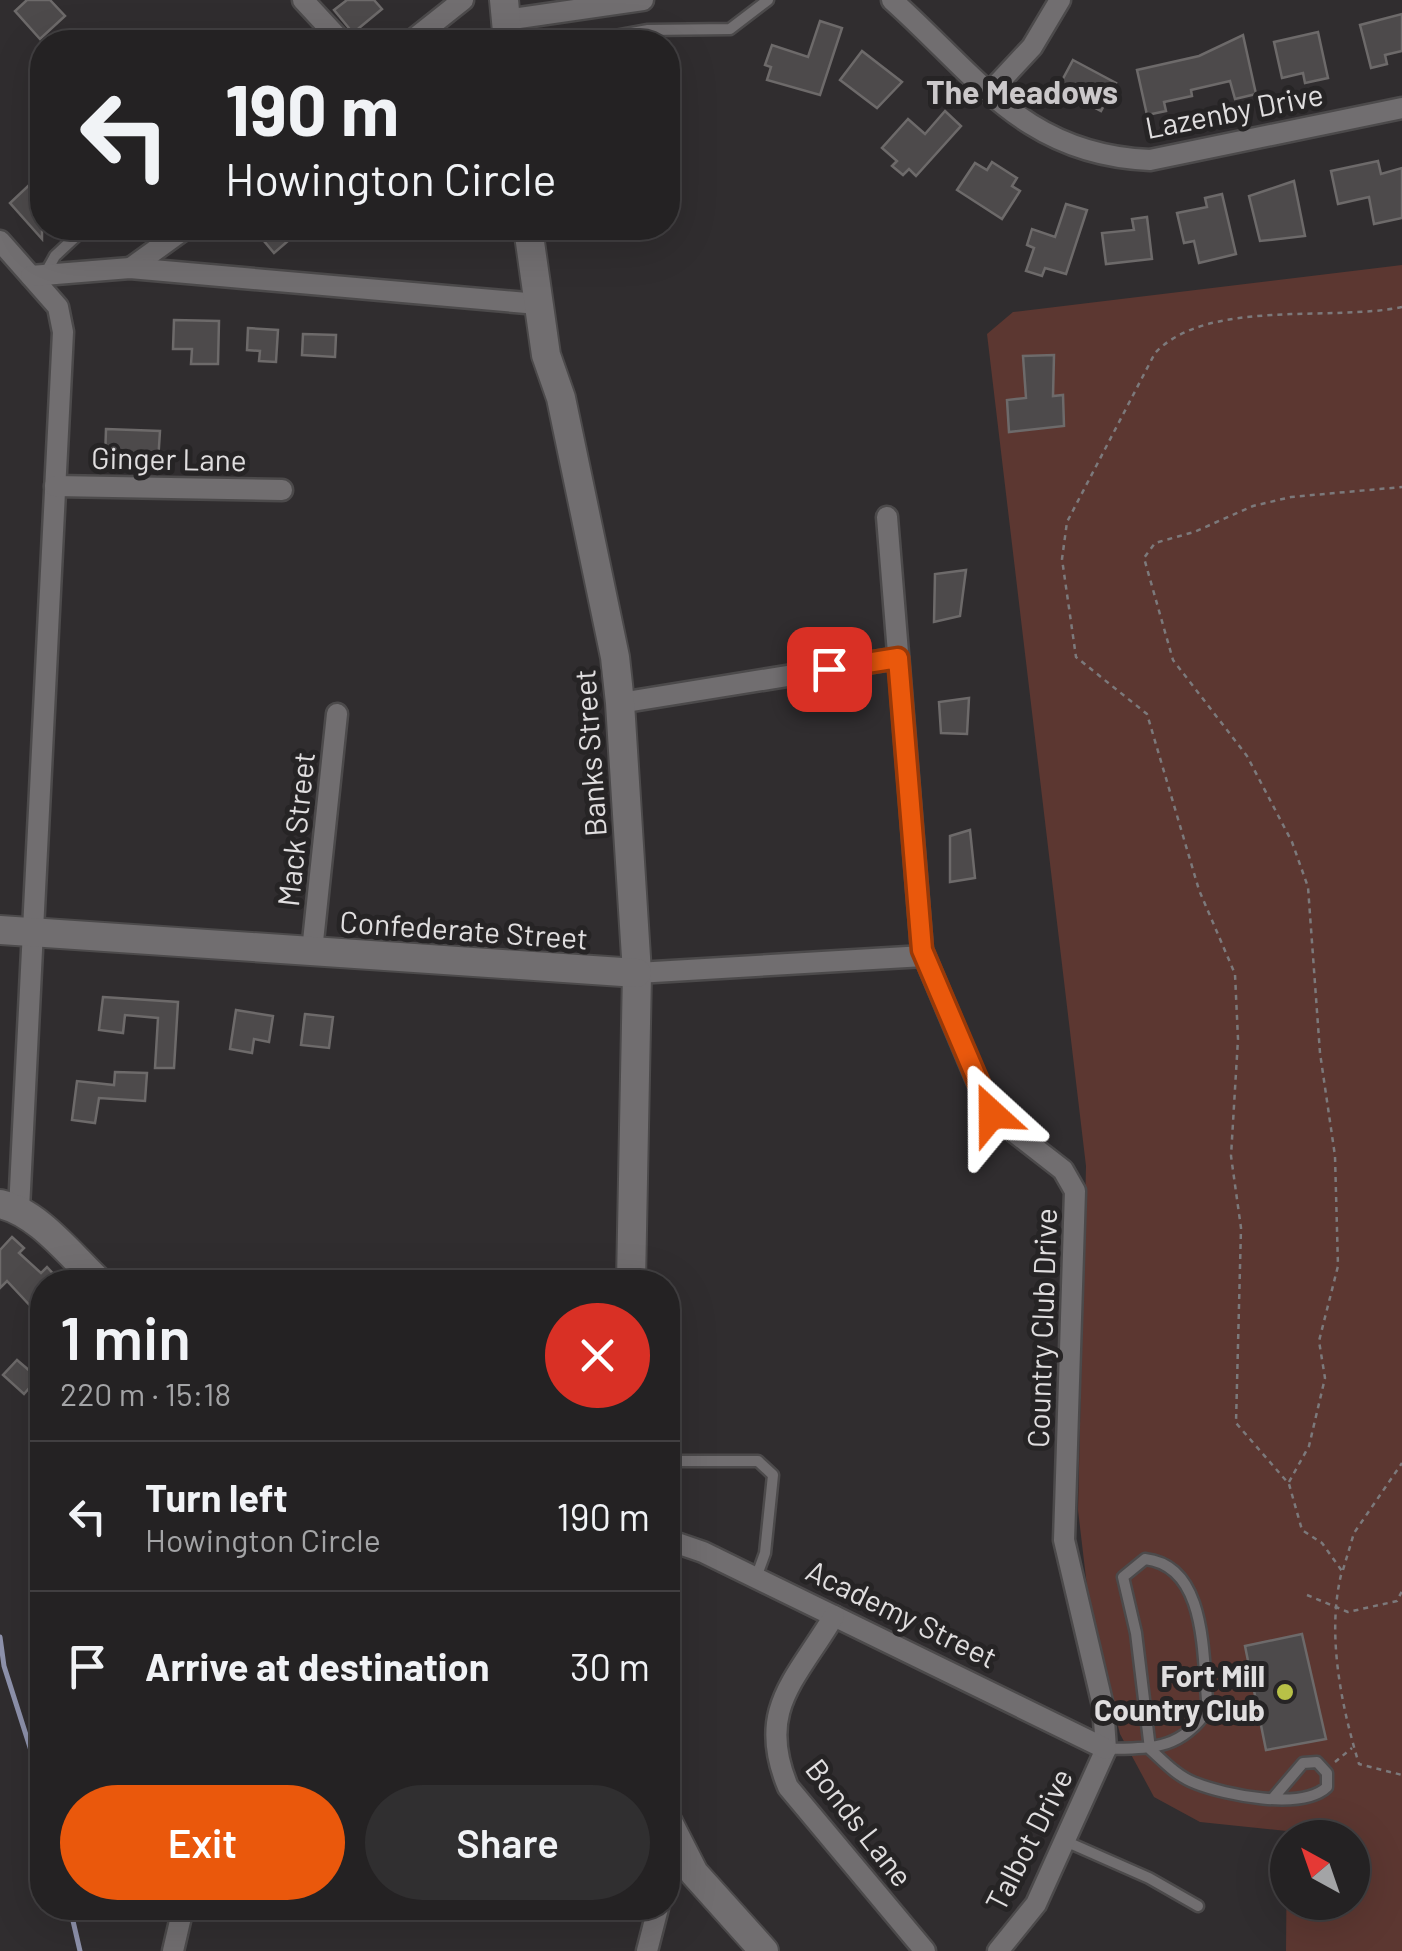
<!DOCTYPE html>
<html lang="en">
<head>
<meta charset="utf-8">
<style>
	:root { --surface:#242223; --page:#302f30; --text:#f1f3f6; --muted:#a3a4a6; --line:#413f41; --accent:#ea580c }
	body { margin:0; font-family:Barlow,sans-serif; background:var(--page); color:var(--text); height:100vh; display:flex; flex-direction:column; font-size:38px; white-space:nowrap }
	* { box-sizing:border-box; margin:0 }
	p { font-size:32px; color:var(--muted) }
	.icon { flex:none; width:55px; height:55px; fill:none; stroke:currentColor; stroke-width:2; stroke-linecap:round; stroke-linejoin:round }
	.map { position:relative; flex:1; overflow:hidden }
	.sheet { position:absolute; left:30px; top:1270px; width:650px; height:650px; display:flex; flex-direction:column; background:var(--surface); border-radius:40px; box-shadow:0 10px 40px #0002,0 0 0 2px var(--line) }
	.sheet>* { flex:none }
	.banner { position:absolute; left:30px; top:30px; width:650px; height:210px; border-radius:40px; box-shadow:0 10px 40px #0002,0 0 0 2px var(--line); background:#242223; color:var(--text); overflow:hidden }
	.needle { width:65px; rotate:320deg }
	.fabs { position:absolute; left:1270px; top:1820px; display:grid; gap:20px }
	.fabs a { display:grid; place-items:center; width:100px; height:100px; border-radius:50%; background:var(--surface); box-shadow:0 10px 40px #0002,0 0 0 2px var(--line); font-size:50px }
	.pin { position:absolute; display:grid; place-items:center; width:85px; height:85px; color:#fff; margin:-42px; border-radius:20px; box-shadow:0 5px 15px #0006 }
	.me { position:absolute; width:110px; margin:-55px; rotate:336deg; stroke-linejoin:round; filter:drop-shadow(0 0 8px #0008) }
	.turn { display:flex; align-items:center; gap:35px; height:210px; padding:0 30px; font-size:45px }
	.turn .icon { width:130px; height:130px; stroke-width:2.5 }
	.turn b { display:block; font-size:70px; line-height:85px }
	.round { display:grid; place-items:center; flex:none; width:105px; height:105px; border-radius:52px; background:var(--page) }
	.head { display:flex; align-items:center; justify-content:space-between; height:170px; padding:0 30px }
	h1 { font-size:60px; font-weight:600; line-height:75px }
	.button { display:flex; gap:20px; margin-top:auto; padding:20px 30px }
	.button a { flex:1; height:115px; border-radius:60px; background:var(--accent); color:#fff; font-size:40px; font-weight:600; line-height:115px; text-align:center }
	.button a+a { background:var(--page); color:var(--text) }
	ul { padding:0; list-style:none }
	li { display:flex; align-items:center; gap:30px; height:150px; padding:0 30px; border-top:2px solid var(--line) }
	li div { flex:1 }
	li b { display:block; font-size:38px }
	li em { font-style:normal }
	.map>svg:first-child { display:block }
	.green { fill:#5c3731 }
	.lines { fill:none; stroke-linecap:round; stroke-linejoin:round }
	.stream { stroke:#8e92ac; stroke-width:5 }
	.building { fill:#4d4a4b; stroke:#6d6a6a; stroke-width:2.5 }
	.lane-casing { stroke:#4c4a4b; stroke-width:15 }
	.street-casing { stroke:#4c4a4b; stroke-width:25 }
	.secondary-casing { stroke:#4c4a4b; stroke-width:32 }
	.path { stroke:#7c797b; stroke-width:2.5; stroke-dasharray:5 5; stroke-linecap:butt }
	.lane { stroke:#716e70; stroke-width:10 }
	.street { stroke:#716e70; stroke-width:20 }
	.secondary { stroke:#716e70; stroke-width:28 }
	.route-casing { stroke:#983908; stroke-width:25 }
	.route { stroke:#ea580c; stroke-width:18 }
	.poi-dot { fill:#b8c147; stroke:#262425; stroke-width:4 }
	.labels { text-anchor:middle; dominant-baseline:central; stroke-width:10; stroke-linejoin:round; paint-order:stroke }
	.street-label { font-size:30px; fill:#e0dedf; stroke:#262425 }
	.poi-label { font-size:30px; font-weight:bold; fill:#e0dedf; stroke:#262425; text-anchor:end }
	.neighbourhood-label { font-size:32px; font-weight:bold; fill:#cbc8ca; stroke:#262425 }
</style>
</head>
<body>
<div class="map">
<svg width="1402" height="1951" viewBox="0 0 1402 1951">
	<rect width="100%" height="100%" fill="#302d2f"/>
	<path class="green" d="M1402,265V1951H1286L1287,1840L1288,1902H1352V1838L1288,1837L1287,1831L1200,1822L1154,1797L1120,1734L1090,1612L1078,1510L1086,1166L987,334L1013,312Z"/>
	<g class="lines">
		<g class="stream">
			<path d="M0,1637L4,1666L42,1785"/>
			<path d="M70,1908L80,1951"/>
		</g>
	</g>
	<g class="building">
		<path d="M27,0H50L65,16L40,39L15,11Z"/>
		<path d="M347,0H374L382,9L353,33L334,10Z"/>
		<path d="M1402,14V51L1385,55L1387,64L1371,68L1360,25Z"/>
		<path d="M820,21L842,28L820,95L767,80L771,67L765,65L772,45L808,57Z"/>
		<path d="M1318,32L1328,78L1305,83L1303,73L1282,78L1274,42Z"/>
		<path d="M1243,35L1256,94L1235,99L1230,81L1191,90L1192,96L1164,102L1166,111L1147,115L1137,70L1199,56Z"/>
		<path d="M862,51L902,82L877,108L840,80Z"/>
		<path d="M1073,60L1116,83L1101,111L1058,88Z"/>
		<path d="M945,111L961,126L916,176L909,169L903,175L892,166L897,161L882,148L908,119L925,134Z"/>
		<path d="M1378,161L1381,174L1402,168V218L1374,224L1369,197L1338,204L1331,171Z"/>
		<path d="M992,162L1017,178L1012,186L1020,191L1002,219L957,190L975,163L987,170Z"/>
		<path d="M42,173V239L10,203Z"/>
		<path d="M1294,181L1305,236L1260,241L1249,196Z"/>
		<path d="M1222,194L1236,254L1199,263L1194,241L1184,243L1177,213L1207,207L1205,198Z"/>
		<path d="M1066,204L1087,210L1066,274L1045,268L1042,276L1026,271L1034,248L1027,245L1032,229L1055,237Z"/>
		<path d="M1147,217L1152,259L1106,264L1102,233L1134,230L1132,219Z"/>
		<path d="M265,228H303L274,253L264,241L271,234Z"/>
		<path d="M174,320L219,321L218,364H191L192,349H173Z"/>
		<path d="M248,328L278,330L276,362L259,361L260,351L247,350Z"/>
		<path d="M303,334L336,335L335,357L302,355Z"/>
		<path d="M1054,355L1053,396L1063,395L1064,426L1009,432L1007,400L1026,398L1023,356Z"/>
		<path d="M106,429L160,431L158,462L105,460Z"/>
		<path d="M966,570L960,616L934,622L935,574Z"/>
		<path d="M969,698L967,734L941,733L939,702Z"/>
		<path d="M970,830L975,878L950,882V836Z"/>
		<path d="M103,997L178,1002L174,1068H155L158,1018L125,1015L123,1033L99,1030Z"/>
		<path d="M236,1010L273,1016L269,1042L254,1039L252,1053L230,1049Z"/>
		<path d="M305,1014L333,1017L329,1048L301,1045Z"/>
		<path d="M115,1072L147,1073L145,1101L99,1098L95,1123L72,1120L77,1081L114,1085Z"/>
		<path d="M12,1237L24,1248L19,1253L41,1273L47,1267L61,1282H42V1306L36,1312L7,1281L0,1288V1250Z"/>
		<path d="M17,1360L38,1378L24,1394L3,1375Z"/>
		<path d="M1302,1634L1326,1739L1266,1750L1245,1646Z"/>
	</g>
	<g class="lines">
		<defs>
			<g id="lane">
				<path d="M583,42L648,30L730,29L768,0"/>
				<path d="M45,274L55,256L85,228"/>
				<path d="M668,1461H758L773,1475L765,1553L756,1578"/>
				<path d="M1107,1749C1153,1748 1180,1750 1208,1710C1202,1660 1209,1566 1145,1559L1123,1577L1136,1633L1150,1749C1163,1761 1178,1777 1195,1783C1225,1795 1302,1811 1327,1787V1773L1317,1762L1303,1763L1274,1797"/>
				<path d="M1065,1841L1149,1878L1198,1906"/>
			</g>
			<g id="street">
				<path d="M303,0L342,42"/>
				<path d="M892,0C978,77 1025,155 1150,160L1402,108"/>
				<path d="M506,20L643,0"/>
				<path d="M410,42L463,0"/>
				<path d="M990,92L1032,47L1060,0"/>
				<path d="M0,241L58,307L63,332L19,1209"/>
				<path d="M132,267L186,228"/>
				<path d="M31,276L130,268L538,304"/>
				<path d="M55,486L282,490"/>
				<path d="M887,517L922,950L991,1114L1063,1170L1075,1191L1064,1540L1103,1706L1106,1749L1036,1904L998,1951"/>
				<path d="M620,703L898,658"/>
				<path d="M312,951L337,714"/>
				<path d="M637,973L924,956"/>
				<path d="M668,1540L703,1552L1106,1749"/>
				<path d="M834,1616C795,1681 756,1710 788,1787L925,1951"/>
				<path d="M668,1871L675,1842"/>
				<path d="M173,1951L183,1908"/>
				<path d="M647,1951L658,1908"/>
			</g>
			<g id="secondary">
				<path d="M504,0L508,42"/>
				<path d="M528,228L546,355L561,398L615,657L620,703L637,973L631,1282"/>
				<path d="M0,930L637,973"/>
				<path d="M0,1204C38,1212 71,1256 99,1282"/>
				<path d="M668,1822L694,1873L764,1951"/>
			</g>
		</defs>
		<use href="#lane" class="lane-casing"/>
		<use href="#street" class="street-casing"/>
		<use href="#secondary" class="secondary-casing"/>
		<g class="path">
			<path d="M1402,307C1332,322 1207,298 1155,353L1067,522L1062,559L1076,657L1147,714L1199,890L1235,974L1238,1039L1231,1156L1241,1228L1236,1423L1289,1484L1302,1530L1322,1543L1342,1571C1326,1632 1341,1705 1359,1764L1402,1775"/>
			<path d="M1289,1482L1309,1446L1325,1378L1319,1341L1338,1266L1335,1156L1320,1053L1308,887L1292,842L1247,756L1173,660L1144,558L1155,543L1194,532L1253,506L1291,497L1402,487"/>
			<path d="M1343,1570L1354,1533L1402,1463"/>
			<path d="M1307,1595L1348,1612L1397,1601L1402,1591"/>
			<path d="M1335,1762L1352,1748"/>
		</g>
		<use href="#lane" class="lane"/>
		<use href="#street" class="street"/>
		<use href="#secondary" class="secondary"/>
	</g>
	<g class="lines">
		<defs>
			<path id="route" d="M829,669L898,658L922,950L992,1114"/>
		</defs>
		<use href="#route" class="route-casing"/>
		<use href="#route" class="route"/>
	</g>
	<circle class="poi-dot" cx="1285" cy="1692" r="10"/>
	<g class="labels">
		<g class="street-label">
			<text transform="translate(1234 110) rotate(-11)">Lazenby Drive</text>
			<text transform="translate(169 458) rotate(1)">Ginger Lane</text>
			<text transform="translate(589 753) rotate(-94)">Banks Street</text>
			<text transform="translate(295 829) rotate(-84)">Mack Street</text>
			<text transform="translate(464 929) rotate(4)">Confederate Street</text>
			<text transform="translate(1041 1328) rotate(-88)">Country Club Drive</text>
			<text transform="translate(902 1613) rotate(26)">Academy Street</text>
			<text transform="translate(860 1822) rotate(52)">Bonds Lane</text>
			<text transform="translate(1028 1839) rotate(-63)">Talbot Drive</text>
		</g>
		<g class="poi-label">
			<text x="1265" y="1675">Fort Mill<tspan x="1265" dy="34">Country Club</tspan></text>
		</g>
		<g class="neighbourhood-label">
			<text x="1022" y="91">The Meadows</text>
		</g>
	</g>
</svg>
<div class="fabs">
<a><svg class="needle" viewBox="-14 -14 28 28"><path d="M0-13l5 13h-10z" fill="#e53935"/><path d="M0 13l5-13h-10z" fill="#a3a4a6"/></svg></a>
</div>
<div class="pin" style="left:829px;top:669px;background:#d93025"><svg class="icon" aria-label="arrive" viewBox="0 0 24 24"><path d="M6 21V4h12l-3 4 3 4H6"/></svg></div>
<svg class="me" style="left:992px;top:1114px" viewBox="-20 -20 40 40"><path d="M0-17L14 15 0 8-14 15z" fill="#ea580c" stroke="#fff" stroke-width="4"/></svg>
<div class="banner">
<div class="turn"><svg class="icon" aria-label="left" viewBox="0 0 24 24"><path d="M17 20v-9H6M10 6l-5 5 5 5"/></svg><div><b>190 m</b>Howington Circle</div></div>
</div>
<section class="sheet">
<div class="head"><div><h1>1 min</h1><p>220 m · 15:18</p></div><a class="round" style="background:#d93025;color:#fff"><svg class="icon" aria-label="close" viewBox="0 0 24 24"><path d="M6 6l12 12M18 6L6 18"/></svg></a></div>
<ul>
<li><svg class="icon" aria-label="left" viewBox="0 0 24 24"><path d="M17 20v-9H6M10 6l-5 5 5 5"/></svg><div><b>Turn left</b><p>Howington Circle</p></div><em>190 m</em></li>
<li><svg class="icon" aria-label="arrive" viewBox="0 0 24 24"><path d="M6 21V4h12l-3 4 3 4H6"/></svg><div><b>Arrive at destination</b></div><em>30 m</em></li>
</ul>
<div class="button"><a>Exit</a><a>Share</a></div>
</section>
</div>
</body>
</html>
